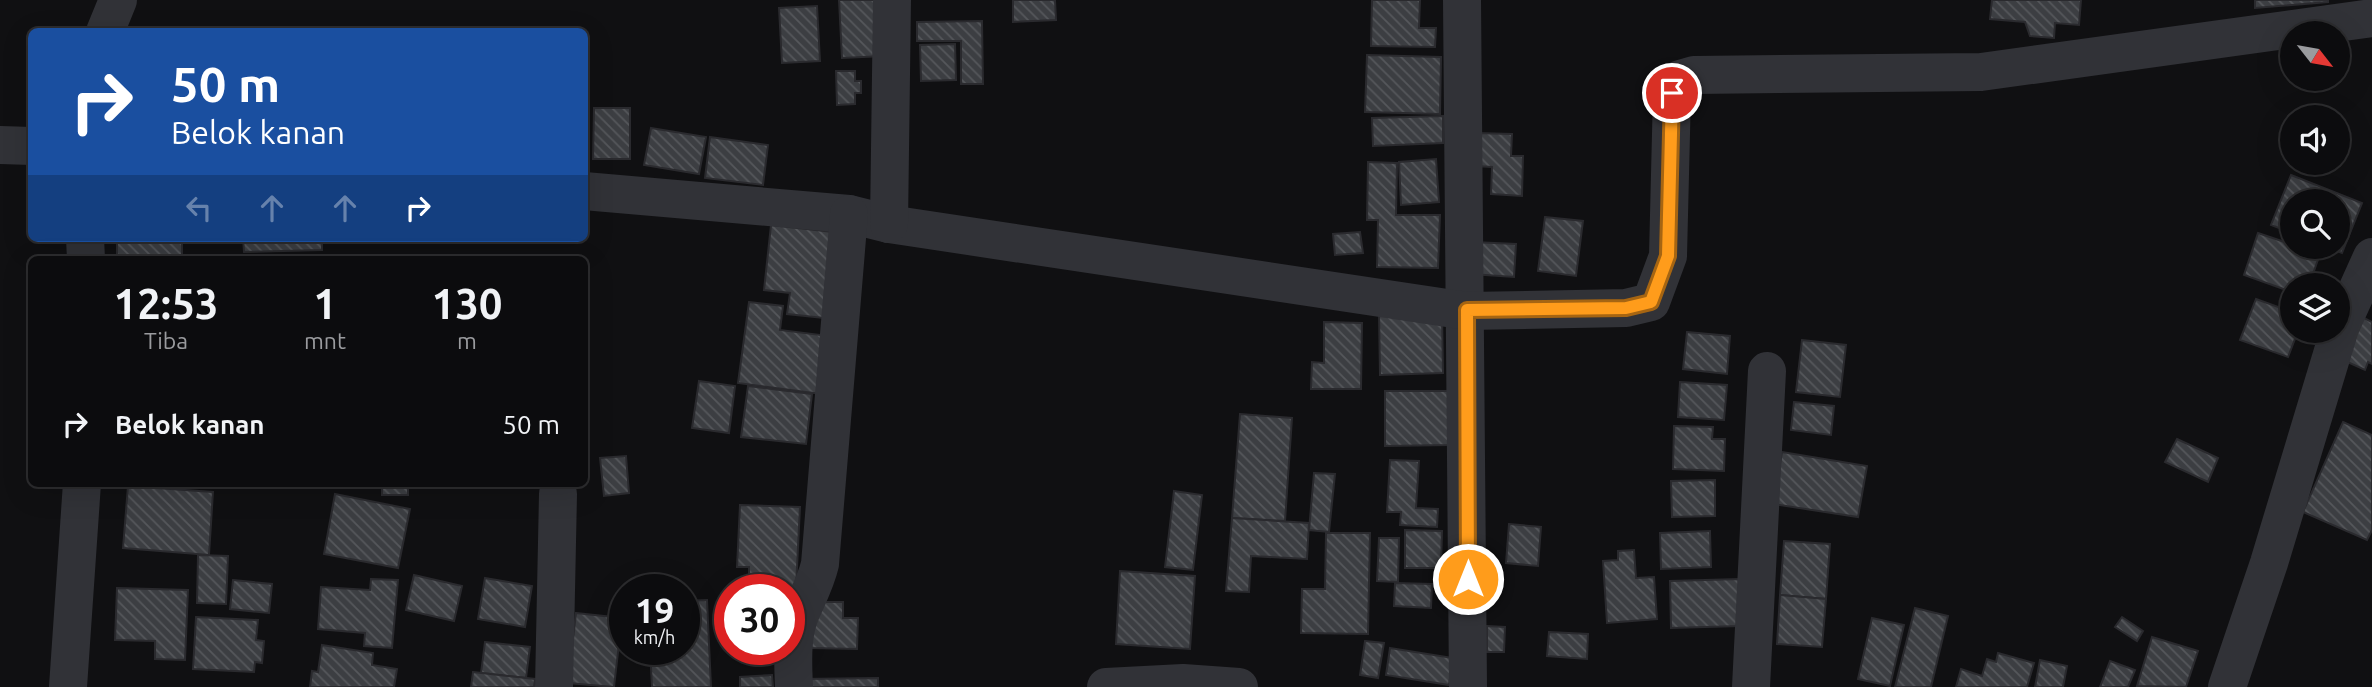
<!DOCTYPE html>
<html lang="id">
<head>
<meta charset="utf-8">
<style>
	:root { --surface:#0c0c0e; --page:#1a1a1c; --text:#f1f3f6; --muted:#9a9b9e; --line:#2c2c2e }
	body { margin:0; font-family:Ubuntu,sans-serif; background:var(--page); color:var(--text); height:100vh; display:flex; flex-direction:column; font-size:26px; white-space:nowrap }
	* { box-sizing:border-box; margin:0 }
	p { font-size:23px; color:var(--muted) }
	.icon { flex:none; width:38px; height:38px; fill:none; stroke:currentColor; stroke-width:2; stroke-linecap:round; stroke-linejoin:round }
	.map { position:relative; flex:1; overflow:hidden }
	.sheet { position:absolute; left:28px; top:256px; width:560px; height:231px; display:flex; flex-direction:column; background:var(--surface); border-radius:10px; box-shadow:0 7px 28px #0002,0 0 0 2px var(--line) }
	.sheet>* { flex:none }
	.guide { position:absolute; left:28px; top:28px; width:560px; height:214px; border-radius:10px; box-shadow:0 7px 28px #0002,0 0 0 2px var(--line); background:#1a4fa0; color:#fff; overflow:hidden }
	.needle { width:46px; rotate:121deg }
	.fabs { position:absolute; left:2280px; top:21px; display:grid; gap:14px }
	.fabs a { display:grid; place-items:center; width:70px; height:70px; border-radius:50%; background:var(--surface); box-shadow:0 7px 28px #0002,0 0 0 2px var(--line); font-size:35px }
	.speed { position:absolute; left:609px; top:574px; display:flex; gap:14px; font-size:35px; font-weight:700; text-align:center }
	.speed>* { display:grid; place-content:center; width:91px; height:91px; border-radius:50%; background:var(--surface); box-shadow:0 7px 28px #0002,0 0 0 2px var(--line); line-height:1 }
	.speed small { font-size:18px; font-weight:400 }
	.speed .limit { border:10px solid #d22; background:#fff; color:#111 }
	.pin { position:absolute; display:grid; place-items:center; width:60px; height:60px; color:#fff; margin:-30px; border:4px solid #fff; border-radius:50%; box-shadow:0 2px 7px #0007 }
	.me { position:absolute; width:77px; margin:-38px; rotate:0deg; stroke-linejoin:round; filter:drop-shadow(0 0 5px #0008) }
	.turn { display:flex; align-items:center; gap:24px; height:147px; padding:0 28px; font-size:32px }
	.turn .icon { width:91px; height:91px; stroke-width:2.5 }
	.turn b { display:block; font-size:49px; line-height:60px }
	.lanes { display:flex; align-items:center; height:66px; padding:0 28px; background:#0003; justify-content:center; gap:35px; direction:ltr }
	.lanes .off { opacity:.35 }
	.eta { display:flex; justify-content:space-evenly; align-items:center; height:119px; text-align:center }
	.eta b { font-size:42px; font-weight:700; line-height:49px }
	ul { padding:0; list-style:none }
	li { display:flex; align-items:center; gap:21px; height:98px; padding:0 28px }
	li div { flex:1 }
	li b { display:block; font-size:26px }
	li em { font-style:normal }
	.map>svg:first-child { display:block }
	.building { fill:url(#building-back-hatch); stroke:#2a2a2e; stroke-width:2 }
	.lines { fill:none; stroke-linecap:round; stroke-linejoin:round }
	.minor { stroke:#313237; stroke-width:38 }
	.route-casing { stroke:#a66512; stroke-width:18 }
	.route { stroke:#ff9c1b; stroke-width:12 }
</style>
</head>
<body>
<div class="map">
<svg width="2372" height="687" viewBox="0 0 2372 687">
	<defs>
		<pattern id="building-back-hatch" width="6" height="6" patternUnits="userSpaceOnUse" patternTransform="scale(1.75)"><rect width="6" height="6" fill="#3c3e42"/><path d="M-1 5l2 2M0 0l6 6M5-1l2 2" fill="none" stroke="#55575b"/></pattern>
	</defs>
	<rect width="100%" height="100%" fill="#101012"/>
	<g class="building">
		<path d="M839,0H882L884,56L842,58Z"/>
		<path d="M1013,0H1055L1056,20L1013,22Z"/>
		<path d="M1372,0H1420L1419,28H1436L1435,47L1371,46Z"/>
		<path d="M1992,0H2081L2079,25L2055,23L2054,38L2030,36L2025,22L1990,19Z"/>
		<path d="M2255,0H2328V2L2255,8Z"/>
		<path d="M817,6L820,61L782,63L779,8Z"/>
		<path d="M982,21L983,84H961V41H917V22Z"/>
		<path d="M955,44L956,80L921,81L920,45Z"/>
		<path d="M1367,55L1441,57L1440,114L1365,112Z"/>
		<path d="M836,71H855V81H861V93H855V104L837,105Z"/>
		<path d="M594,108H630V159H593Z"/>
		<path d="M1443,116V143L1373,146L1372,118Z"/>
		<path d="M651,128L706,137L699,174L644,165Z"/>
		<path d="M1476,133L1512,134L1511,156H1523L1522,196L1491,194L1492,167L1475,166Z"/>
		<path d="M710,137L768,145L763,185L705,178Z"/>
		<path d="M1436,159L1439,202L1401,205L1399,162Z"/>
		<path d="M1368,162L1397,163L1396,215H1440L1438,268L1377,267L1378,220H1367Z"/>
		<path d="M2291,175L2362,203L2342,253L2326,247H2338V201H2292V233L2271,225Z"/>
		<path d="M1545,217L1583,221L1576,276L1538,271Z"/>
		<path d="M771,225L842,233L833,319L787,314L790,293L764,290Z"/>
		<path d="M1360,232L1363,253L1335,255L1333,234Z"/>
		<path d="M2258,233L2320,254L2309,285H2292V292L2244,275Z"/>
		<rect x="117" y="238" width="65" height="21"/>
		<path d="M243,238H322V250L244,252Z"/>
		<path d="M1473,242L1516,244L1514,277L1471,274Z"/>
		<path d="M2256,299L2292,312V331H2298L2288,357L2240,340Z"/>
		<path d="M749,302L783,306L780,330L829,336L821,394L738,383Z"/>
		<path d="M1442,312L1443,373L1380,375L1379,314Z"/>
		<path d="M2362,317L2372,322V364L2368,362L2365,370L2343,360Z"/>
		<path d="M1324,322L1362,323L1361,389H1311L1312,362L1324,363Z"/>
		<path d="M1687,332L1730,336L1727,374L1683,369Z"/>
		<path d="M1802,340L1846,345L1840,397L1796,392Z"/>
		<path d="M699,381L735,386L729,433L692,428Z"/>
		<path d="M1680,382L1727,385L1724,420L1678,417Z"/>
		<path d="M748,386L812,394L806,444L741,437Z"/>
		<path d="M1385,391H1450V445L1385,446Z"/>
		<path d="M1794,402L1834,406L1831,435L1791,430Z"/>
		<path d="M1240,414L1292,418L1285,521L1232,518Z"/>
		<path d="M2343,422L2372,435V530L2367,540L2303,512Z"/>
		<path d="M1674,426L1713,427L1712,439H1725L1724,471L1673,469Z"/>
		<path d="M2177,439L2218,458L2208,482L2165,462Z"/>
		<path d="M1782,452L1867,466L1858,517L1773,504Z"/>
		<path d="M626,456L629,493L604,496L600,458Z"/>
		<path d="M1390,460L1419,461L1416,508L1438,509L1437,527L1400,525L1401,512H1387Z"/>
		<path d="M1314,473L1335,474L1329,532L1309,530Z"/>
		<path d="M1715,480V516L1672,517L1671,481Z"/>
		<rect x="382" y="483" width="26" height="12"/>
		<path d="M128,486L213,492L209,555L123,548Z"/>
		<path d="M1174,491L1202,495L1193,570L1165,567Z"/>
		<path d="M335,494L410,509L398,568L324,554Z"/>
		<path d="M740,505L800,507L796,588L749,586V567H737Z"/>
		<path d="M1232,518L1309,523L1307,559L1251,556L1249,592L1226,591Z"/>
		<path d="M1509,524L1541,527L1538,566L1506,563Z"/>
		<path d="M1405,530L1442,531L1441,568H1405Z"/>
		<path d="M1710,531L1711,567L1661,569L1660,533Z"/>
		<path d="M1326,533H1370L1368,634L1301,633L1302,589H1325Z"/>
		<path d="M1379,538H1399L1398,582L1377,581Z"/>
		<path d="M1784,541L1830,544L1826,599L1780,595Z"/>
		<path d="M1634,550L1636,578L1654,577L1657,619L1607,623L1603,561L1618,560V551Z"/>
		<path d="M198,555L228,556L226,604L197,603Z"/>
		<path d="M1120,571L1195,576L1190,649L1116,644Z"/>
		<path d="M414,575L462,586L454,621L406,610Z"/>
		<path d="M485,578L532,586L525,627L478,619Z"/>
		<path d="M371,579L398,580L392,648L364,646L365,633L318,629L321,587L370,590Z"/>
		<path d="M1739,579L1740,626L1671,628L1670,581Z"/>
		<path d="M233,580L272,584L269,613L230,609Z"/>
		<path d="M1395,583L1432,584L1431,608L1394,606Z"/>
		<path d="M117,588L188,590L185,660L155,659V641L115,640Z"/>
		<path d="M1780,595L1826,599L1822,647L1777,644Z"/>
		<path d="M707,600L711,687H652L650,649H684V601Z"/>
		<path d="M811,602H843V618H858L857,649L810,648Z"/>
		<path d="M1915,608L1948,616L1931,687H1895Z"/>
		<path d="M576,613L622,618L614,687L568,683Z"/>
		<path d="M196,617L258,620L256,640L264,641L262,663L255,662L254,672L193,669Z"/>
		<path d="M2122,617L2143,631L2137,641L2115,627Z"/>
		<path d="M1872,618L1904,625L1890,686L1858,679Z"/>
		<path d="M1487,626L1505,627L1504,652H1487Z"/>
		<path d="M1549,632L1588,634L1587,659L1547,656Z"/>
		<path d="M2152,637L2198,651L2186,687L2137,686Z"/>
		<path d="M1365,641L1384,643L1378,678L1360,675Z"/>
		<path d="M485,642L530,647L526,678L481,673Z"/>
		<path d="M322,645L373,653L372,665L397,669L394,687H310L312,671L318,672Z"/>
		<path d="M1390,648L1453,658L1449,685L1386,675Z"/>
		<path d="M1998,653L2034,663L2027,687H1956L1961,669L1982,676L1987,659L1996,662Z"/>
		<path d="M2040,660L2067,666L2063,687H2035Z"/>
		<path d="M2110,661L2135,670L2128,687H2100Z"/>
		<path d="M473,672L535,679L534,687H471Z"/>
		<path d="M772,675L773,687H740V677Z"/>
		<path d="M878,678V687H800V679Z"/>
	</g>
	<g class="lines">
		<g class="minor">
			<path d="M1462,0L1468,687"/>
			<path d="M105,32L118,0"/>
			<path d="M0,145L32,146"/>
			<path d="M584,191L849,214L889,224L1467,311L1626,308L1651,302L1668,256L1672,93L1680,79L1694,75L1981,72L2372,18"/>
			<path d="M889,224L892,0"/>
			<path d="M85,238L86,259"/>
			<path d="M68,687L82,483"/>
			<path d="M554,687L558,494"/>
			<path d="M794,687C793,663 791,633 802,610C809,594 816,581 820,564L849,214"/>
			<path d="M1106,687L1183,683L1239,687"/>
			<path d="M1751,687L1767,371"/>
			<path d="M2227,687L2269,563L2340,328L2372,257"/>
		</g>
	</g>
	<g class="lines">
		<defs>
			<path id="route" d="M1468,579L1467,310L1626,308L1651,302L1668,256L1672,93"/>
		</defs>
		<use href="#route" class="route-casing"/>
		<use href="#route" class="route"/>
	</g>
</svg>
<div class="fabs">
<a><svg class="needle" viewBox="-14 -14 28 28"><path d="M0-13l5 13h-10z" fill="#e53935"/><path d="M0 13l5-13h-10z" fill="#9a9b9e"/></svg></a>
<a><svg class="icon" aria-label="sound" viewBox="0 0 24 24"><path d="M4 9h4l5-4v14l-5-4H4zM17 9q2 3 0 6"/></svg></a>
<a><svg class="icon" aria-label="search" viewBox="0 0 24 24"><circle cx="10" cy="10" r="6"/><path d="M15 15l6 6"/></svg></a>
<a><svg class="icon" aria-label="layers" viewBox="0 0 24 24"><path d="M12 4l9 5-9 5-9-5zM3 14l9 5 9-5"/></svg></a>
</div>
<div class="speed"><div>19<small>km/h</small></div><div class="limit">30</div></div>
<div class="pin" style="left:1672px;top:93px;background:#d93025"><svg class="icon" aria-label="arrive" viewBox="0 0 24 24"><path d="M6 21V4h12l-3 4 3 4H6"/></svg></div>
<svg class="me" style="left:1468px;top:579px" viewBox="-20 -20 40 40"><circle r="17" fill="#ff9c1b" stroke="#fff" stroke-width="3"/><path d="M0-11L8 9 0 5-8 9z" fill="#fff"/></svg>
<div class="guide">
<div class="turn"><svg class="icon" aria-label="right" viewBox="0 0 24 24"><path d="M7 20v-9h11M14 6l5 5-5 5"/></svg><div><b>50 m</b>Belok kanan</div></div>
<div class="lanes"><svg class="icon off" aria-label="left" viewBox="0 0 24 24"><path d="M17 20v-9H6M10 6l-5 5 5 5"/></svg><svg class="icon off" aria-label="ahead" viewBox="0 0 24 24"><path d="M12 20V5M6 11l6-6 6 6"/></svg><svg class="icon off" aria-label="ahead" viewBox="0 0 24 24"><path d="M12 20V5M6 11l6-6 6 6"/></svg><svg class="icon" aria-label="right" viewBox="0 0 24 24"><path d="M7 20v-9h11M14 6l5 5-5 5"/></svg></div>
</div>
<section class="sheet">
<div class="eta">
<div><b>12:53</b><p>Tiba</p></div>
<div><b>1</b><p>mnt</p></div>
<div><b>130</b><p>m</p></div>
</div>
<ul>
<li><svg class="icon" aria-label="right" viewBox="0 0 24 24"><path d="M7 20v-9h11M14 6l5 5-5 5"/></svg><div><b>Belok kanan</b></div><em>50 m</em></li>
</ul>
</section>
</div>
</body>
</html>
